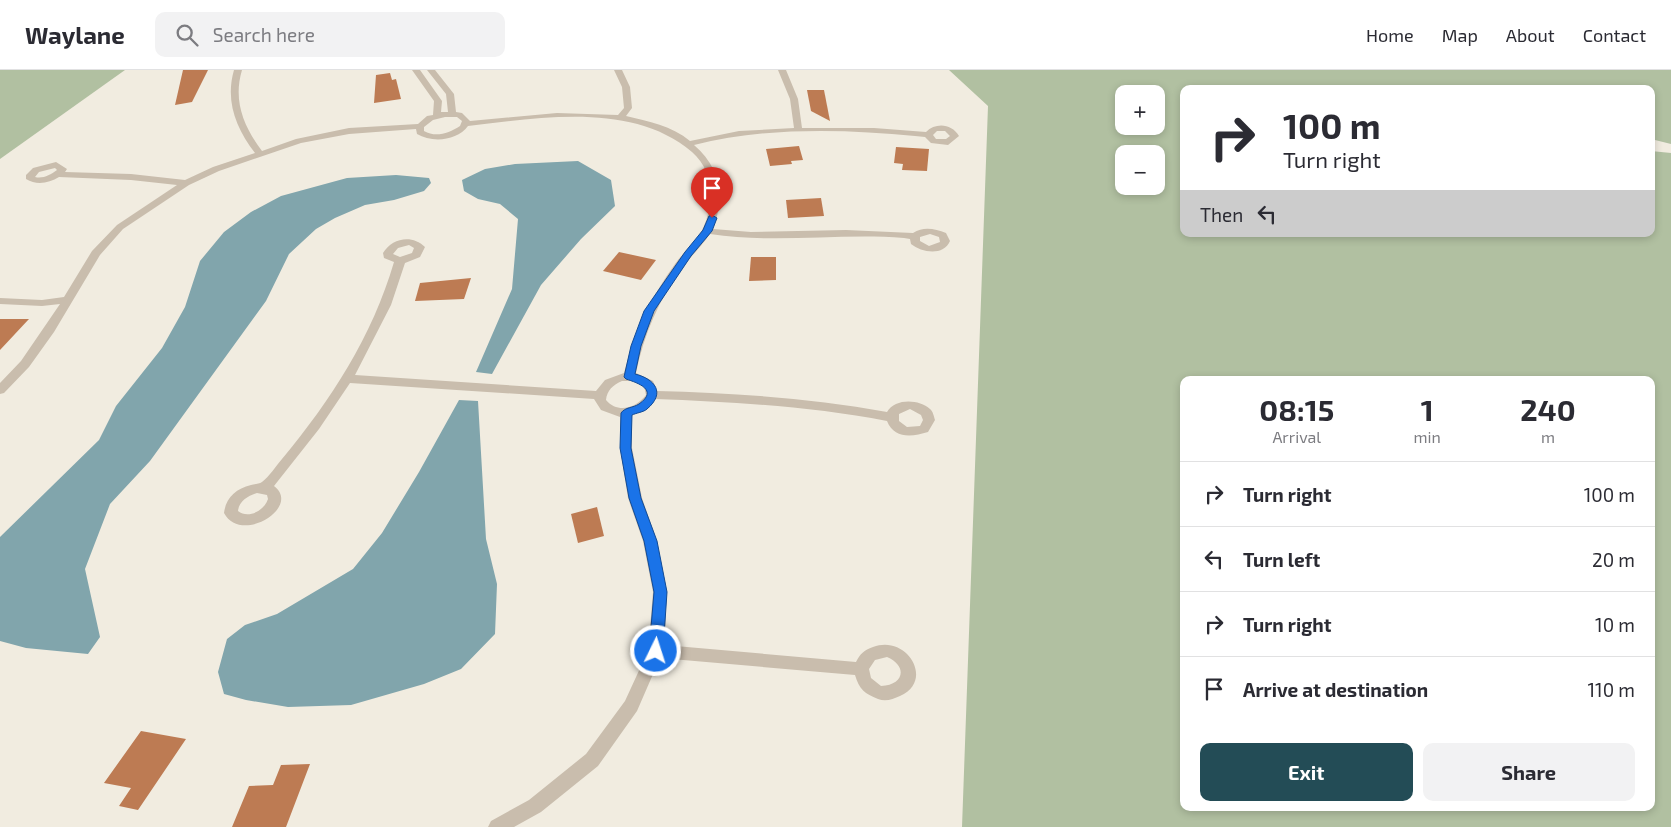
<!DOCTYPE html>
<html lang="en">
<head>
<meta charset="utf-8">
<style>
	:root { --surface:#fff; --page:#f2f2f3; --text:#2b2b33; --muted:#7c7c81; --line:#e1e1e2; --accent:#234c56 }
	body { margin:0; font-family:"Exo 2",sans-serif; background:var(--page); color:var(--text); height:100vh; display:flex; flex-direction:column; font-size:19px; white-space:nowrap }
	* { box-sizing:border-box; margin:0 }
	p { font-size:16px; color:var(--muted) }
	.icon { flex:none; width:28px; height:28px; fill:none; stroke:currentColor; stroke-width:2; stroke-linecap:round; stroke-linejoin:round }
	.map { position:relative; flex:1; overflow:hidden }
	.panel { position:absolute; left:1180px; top:306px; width:475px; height:435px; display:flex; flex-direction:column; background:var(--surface); border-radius:10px; box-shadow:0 2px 8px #0003 }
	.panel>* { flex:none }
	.banner { position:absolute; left:1180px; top:15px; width:475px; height:152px; border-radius:10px; box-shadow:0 2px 8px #0003; background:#fff; color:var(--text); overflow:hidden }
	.fabs { position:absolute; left:1115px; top:15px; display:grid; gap:10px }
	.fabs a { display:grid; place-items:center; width:50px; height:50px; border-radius:10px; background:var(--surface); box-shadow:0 2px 8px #0003; font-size:25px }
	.pin { position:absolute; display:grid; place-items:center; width:42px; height:42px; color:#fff; margin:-51px -21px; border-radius:50% 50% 50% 0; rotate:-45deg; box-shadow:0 0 5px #0007 }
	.pin .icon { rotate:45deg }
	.me { position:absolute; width:55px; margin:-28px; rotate:4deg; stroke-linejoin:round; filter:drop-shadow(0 0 4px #0008) }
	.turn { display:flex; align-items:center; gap:18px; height:105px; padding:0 20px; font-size:22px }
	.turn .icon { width:65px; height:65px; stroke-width:2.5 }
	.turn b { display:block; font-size:35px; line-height:42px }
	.then { display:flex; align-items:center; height:48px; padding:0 20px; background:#0003; gap:10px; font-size:19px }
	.eta { display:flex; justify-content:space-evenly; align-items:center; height:85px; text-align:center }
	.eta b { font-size:30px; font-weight:700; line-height:35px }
	.button { display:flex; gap:10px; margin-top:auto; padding:10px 20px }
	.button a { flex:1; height:58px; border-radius:10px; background:var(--accent); color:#fff; font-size:20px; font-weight:700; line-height:58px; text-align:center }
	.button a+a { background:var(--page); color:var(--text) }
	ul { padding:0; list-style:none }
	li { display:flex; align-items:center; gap:15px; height:65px; padding:0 20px; border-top:1px solid var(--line) }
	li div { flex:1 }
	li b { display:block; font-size:19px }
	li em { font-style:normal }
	header { display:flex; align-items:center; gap:30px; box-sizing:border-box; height:70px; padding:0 25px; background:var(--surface); border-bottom:1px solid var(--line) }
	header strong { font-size:24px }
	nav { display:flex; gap:28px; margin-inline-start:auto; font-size:18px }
	.search { width:350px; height:45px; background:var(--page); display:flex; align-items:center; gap:12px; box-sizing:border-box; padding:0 18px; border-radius:10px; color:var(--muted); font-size:19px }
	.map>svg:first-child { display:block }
	.green { fill:#b1c0a1; fill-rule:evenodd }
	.water { fill:#81a5ac }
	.building { fill:#bd7b53 }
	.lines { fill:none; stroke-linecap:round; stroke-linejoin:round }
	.street { fill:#c9bdad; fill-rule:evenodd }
	.route { fill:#1a73e8; stroke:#114b97 }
</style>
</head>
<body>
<header>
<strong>Waylane</strong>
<div class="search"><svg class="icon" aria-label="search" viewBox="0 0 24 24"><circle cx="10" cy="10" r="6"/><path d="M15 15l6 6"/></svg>Search here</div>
<nav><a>Home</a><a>Map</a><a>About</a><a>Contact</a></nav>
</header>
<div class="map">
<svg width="1671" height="757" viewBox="0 0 1671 757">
	<rect width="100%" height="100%" fill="#f1ece0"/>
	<g class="green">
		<path d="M0,0H125L0,89Z"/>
		<path d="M949,0H1671V74L1651,69V19H1184V164H1651V81L1671,83V757H962L988,36ZM1124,24H1156V56H1124ZM1124,84H1156V116H1124ZM1184,310H1651V738H1184Z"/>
	</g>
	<g class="water">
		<path d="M578,91L611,110L615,136L581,169L541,215L492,304L476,302L512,219L518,149L500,134L478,129L464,121L462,110L485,99L515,94Z"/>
		<path d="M396,105L429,108L431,113L424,121L394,130L365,135L335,148L316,159L289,184L266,231L150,391L110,434L85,499L100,567L88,584L26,578L0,571V467L99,370L116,336L162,278L185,237L200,191L224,162L251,142L281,126L347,108Z"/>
		<path d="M459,330L478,331L486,469L497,514L495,564L461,599L424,614L351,635L288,637L246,630L224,624L218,602L227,569L245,555L277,544L353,499L382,463L419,402Z"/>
	</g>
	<g class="building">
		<path d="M183,0H208L192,32L175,35Z"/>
		<path d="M390,3L392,10L396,9L401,29L374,33L376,5Z"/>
		<path d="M807,20H824L830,51L811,41Z"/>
		<path d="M799,76L803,90L791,91L792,94L770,96L766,79Z"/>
		<path d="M896,77L929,79L927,101L902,100L903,94L894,93Z"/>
		<path d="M821,128L824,146L788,148L786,130Z"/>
		<path d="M619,182L656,190L641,210L603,201Z"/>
		<path d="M751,187H776V210L749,211Z"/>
		<path d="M471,208L464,229L415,231L420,213Z"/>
		<path d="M0,249H29L0,280Z"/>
		<path d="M597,437L604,466L578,473L571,444Z"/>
		<path d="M141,661L186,669L138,740L119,736L131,718L104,713Z"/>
		<path d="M310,694L286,757H232L249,716L273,715L281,695Z"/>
	</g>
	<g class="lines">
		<path class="street" d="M234,0H242C233,30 243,56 262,81L296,69L349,58L418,54L427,46L433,45L434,31L412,0H420L442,31L441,42H448L446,24L427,0H435L454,24L456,42L462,43L470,51L557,43L618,45L624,38L622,17L614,0H622L630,17L632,38L626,46C648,51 672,56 690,71L739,61L794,58L790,29L778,0H786L798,29L802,58H874L926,62C936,52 952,54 959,66L948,75L931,73L925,67L915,66C844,59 763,57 694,75C721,98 725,127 713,159L751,162L846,160L913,163C924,156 935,159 946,163L950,171C944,186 922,183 911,174L910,169L904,168C839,163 774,174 710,164C702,176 691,186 683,197C659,229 644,264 636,303L653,311L657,321C734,323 811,328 887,342C895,328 919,329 930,339C933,341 934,347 935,350L928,362C912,367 894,369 887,351C810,336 733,332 655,329L646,340L632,345V378L642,428L657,471L667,522L664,575L856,592C860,584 864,580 873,577C907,564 935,611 900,626C893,629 886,632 878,629C865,624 859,619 855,605L660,588L637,641L598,696L541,742L514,757H488L491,751L529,730L586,684L625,631L648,581L653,522L643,471L628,428L620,378V347L601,340L594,329L350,313L319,359L274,416C302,437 241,475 224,443C226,427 236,419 251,415C254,414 259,414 262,412C269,407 276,396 282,389C331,330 372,267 394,192L384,188L383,183C392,168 412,164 425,177L420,187L405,193L391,235L355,305L596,321L605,310L624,303C634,262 651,227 675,194C684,181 697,172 703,158C715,132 714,101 692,82C632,31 540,48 468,56C457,71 432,73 417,64L416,59L349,64L301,73L219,101L189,115L123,159L100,185L54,262L29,297L4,323L0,324V313L21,291L60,234L42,236L0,234V228L42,230L64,227L92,181L117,155L177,115L131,110L59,107C49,113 37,116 26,109V105L33,98L56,92L67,99L65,102L131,104L185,110L213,97L255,83C236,58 225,31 234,0ZM445,47H457L462,51L460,56C449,63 436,68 424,61V57L433,50ZM937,61H945L950,66L946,69H936L933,65ZM55,98L57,100C50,105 43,109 35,107L39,102ZM930,164L939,167L940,172L929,176L920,171V167ZM409,175L414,178L412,183L400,187L393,184L398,178ZM622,311H635L644,316L646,325C636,338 618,344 606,330C607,320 613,315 622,311ZM910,339L921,345L923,350L920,356L907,357L899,351V344ZM257,423L267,425L268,429C264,441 248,449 238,441C239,431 248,426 257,423ZM887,587C908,596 904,615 881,616L871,608L869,599L875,590Z"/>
	</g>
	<path class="route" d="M712,145L717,148L712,161L691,186L654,241L641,276L635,304C655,309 666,323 647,339C644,342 636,343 632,345L631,378L641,428L657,471L667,522L663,581L661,585L656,587L651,585L649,581L654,522L644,471L629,428L620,378L621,343C625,337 633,338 639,334C659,320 638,313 626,309L624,307L631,276L644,241L685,182L703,160L709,146Z"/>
</svg>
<div class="fabs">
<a>+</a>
<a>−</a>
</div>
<div class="pin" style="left:712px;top:148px;background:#d93025"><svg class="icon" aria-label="arrive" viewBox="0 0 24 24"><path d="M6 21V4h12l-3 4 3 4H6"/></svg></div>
<svg class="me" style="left:656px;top:581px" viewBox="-20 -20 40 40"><circle r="17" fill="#1a73e8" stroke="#fff" stroke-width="3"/><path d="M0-11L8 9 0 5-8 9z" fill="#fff"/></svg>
<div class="banner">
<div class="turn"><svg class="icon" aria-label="right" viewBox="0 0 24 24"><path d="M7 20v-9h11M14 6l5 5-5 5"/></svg><div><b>100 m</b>Turn right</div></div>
<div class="then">Then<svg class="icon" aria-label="left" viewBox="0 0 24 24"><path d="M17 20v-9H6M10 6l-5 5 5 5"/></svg></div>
</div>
<section class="panel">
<div class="eta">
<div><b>08:15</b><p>Arrival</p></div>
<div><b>1</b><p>min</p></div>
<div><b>240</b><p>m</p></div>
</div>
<ul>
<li><svg class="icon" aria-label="right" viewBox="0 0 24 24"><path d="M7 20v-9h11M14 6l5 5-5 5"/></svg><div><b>Turn right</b></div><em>100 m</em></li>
<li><svg class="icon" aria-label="left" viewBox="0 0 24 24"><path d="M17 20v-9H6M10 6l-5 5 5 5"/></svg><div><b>Turn left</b></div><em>20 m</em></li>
<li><svg class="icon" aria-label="right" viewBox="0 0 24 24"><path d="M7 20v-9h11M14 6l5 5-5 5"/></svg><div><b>Turn right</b></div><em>10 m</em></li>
<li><svg class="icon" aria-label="arrive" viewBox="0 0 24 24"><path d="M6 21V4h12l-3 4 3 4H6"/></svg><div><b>Arrive at destination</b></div><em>110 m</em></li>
</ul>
<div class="button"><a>Exit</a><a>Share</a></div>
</section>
</div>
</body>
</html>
